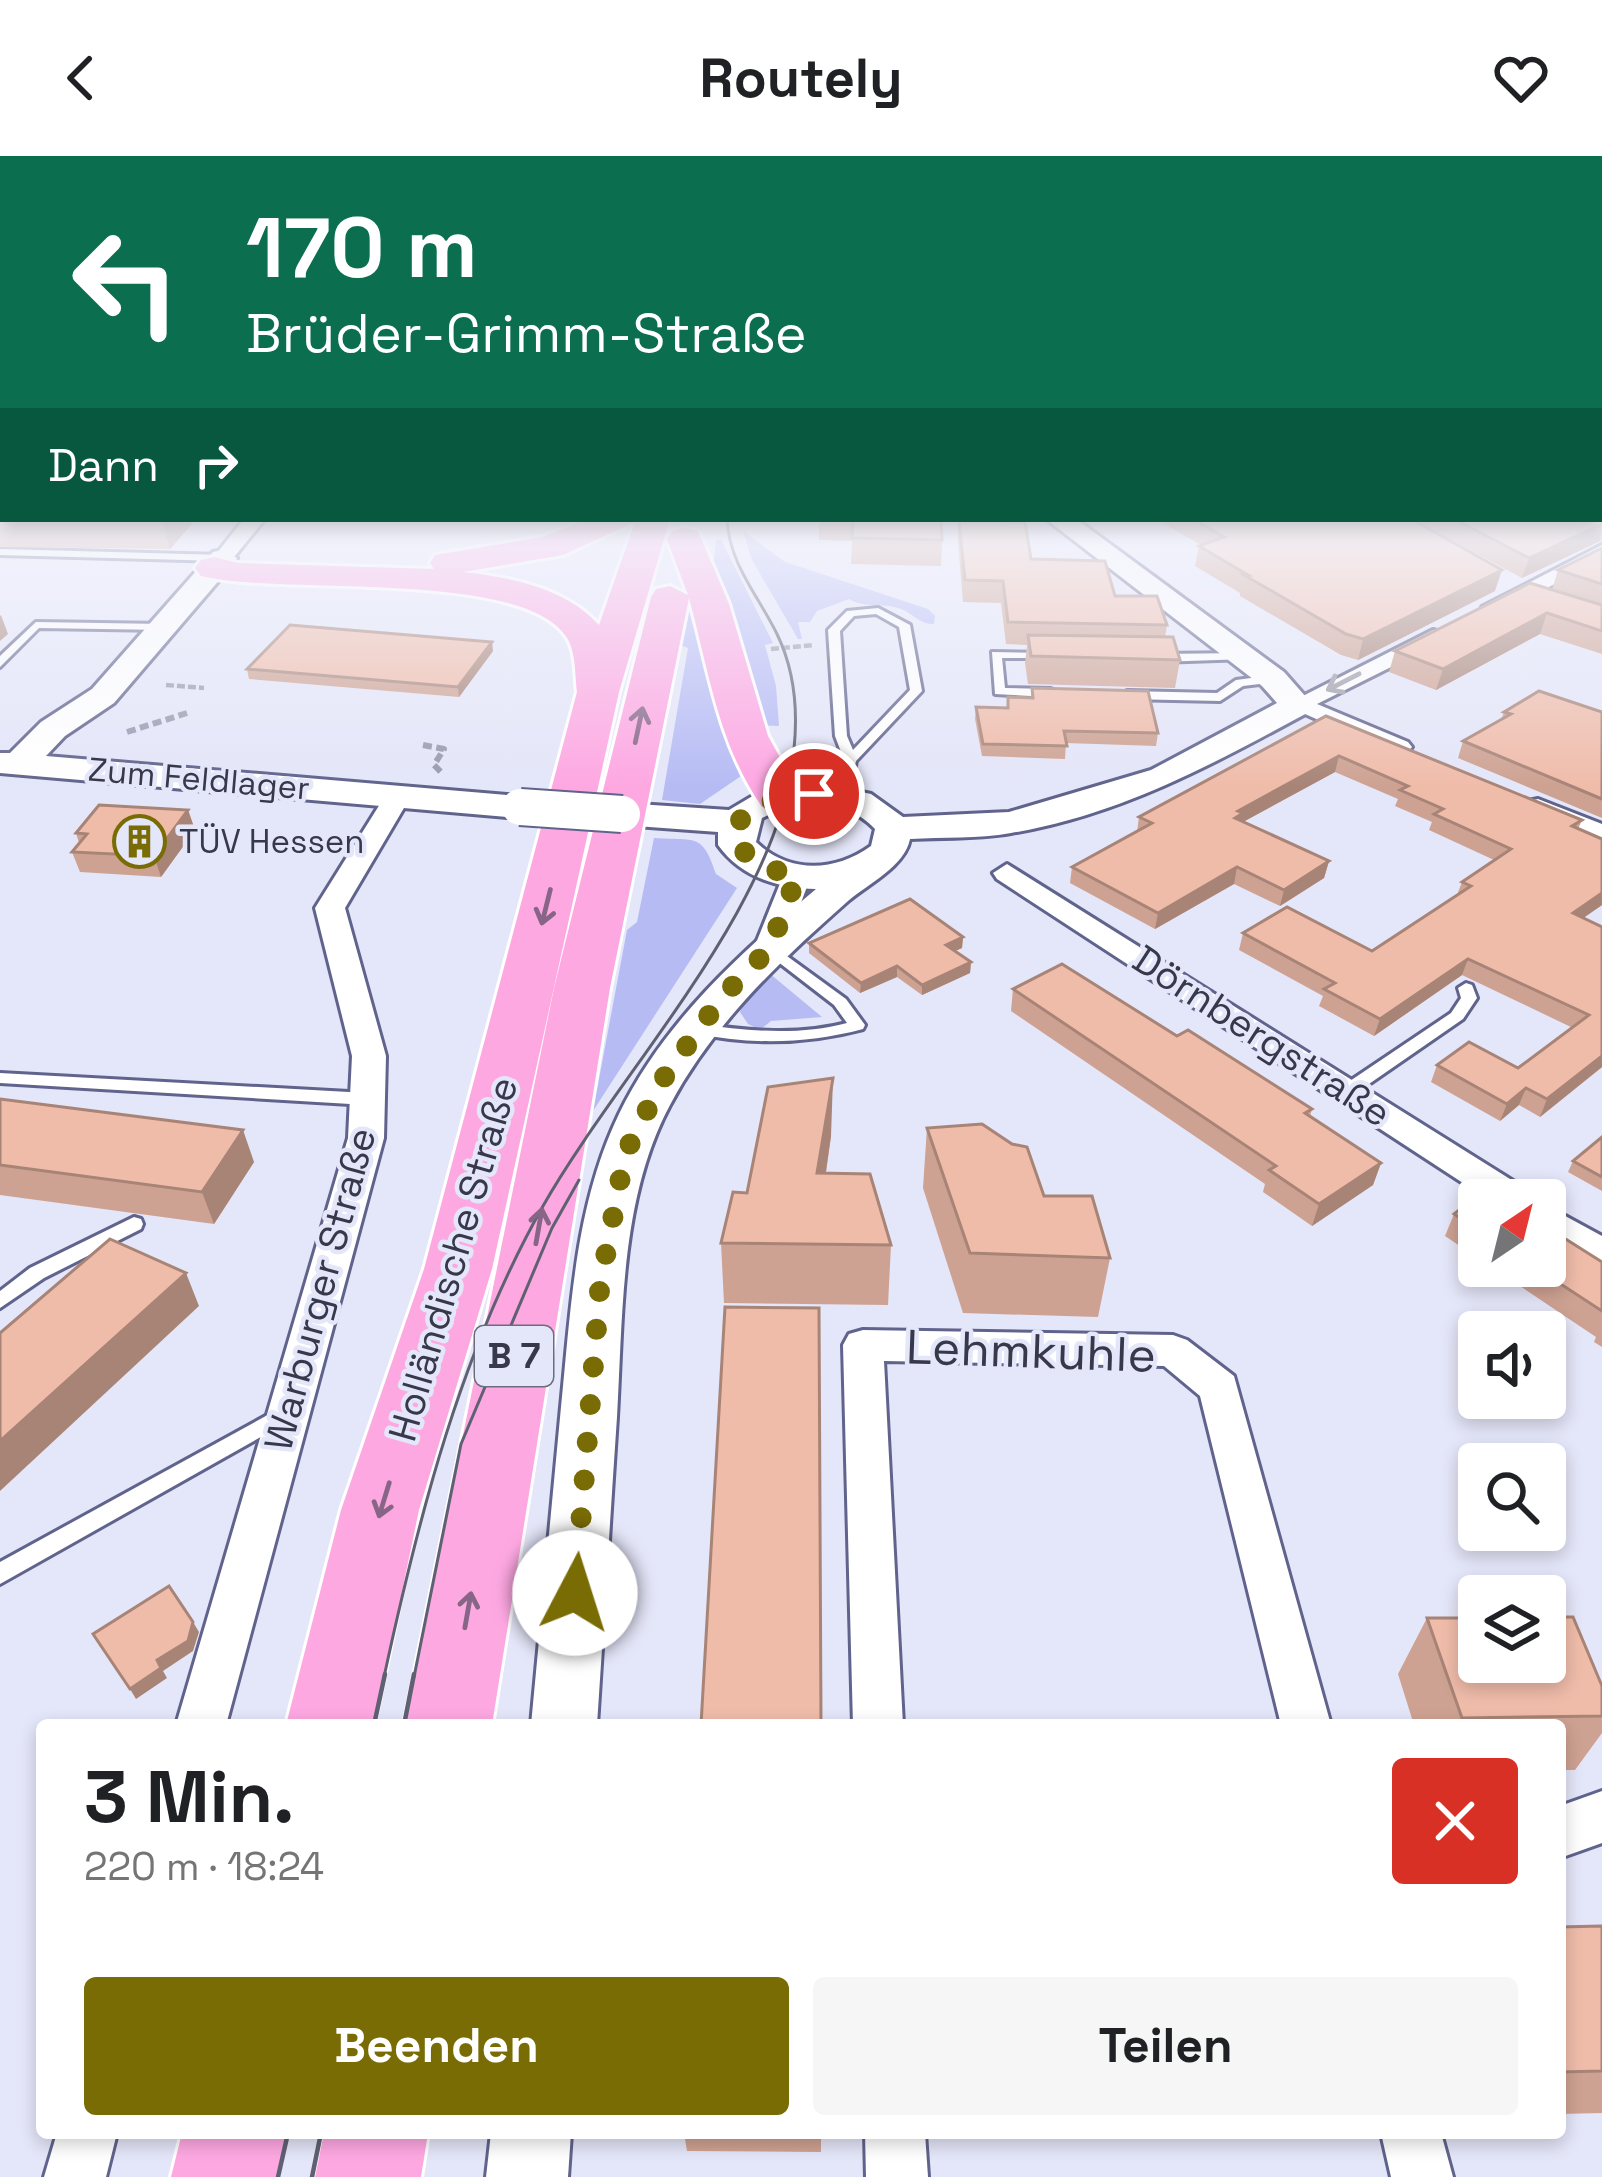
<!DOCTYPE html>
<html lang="de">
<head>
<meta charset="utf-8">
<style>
	:root { --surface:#fff; --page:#f6f6f6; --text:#202124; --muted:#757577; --accent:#796c05 }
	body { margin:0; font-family:"Space Grotesk",sans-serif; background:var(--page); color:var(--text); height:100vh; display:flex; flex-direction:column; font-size:45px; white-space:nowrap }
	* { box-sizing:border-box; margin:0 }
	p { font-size:39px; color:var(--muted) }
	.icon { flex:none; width:66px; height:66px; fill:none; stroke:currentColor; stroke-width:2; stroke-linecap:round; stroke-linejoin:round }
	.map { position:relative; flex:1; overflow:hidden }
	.details { position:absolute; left:36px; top:1563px; width:1530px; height:420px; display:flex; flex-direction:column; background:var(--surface); border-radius:12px; box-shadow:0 6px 18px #0003 }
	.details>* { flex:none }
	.banner { position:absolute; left:0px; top:0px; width:1602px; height:366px; box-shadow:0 6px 18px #0003; background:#0b6e4f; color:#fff; overflow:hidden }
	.needle { width:78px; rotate:35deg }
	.controls { position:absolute; left:1458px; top:1023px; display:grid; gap:24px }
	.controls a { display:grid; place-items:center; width:108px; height:108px; border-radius:12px; background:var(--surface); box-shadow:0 6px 18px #0003; font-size:60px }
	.pin { position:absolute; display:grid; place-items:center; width:102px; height:102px; color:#fff; margin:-51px; border:6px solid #fff; border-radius:50%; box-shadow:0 3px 12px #0007 }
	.me { position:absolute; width:132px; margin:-66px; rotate:5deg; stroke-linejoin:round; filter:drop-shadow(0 0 9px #0008) }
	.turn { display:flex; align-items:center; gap:42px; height:252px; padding:0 48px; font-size:54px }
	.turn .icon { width:156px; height:156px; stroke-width:2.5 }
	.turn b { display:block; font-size:84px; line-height:102px }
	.then { display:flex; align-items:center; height:114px; padding:0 48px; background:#0003; gap:24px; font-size:45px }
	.round { display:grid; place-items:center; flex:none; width:126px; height:126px; border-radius:12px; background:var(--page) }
	.summary { display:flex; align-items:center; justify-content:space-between; height:204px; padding:0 48px }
	h1 { font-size:72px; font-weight:700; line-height:90px }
	.cta { display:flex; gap:24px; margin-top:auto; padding:24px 48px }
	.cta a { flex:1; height:138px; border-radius:12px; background:var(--accent); color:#fff; font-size:48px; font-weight:700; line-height:138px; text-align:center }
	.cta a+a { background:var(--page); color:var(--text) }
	header { display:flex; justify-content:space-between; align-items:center; height:156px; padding:0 48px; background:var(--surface); font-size:54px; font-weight:700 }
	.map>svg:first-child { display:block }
	.green { fill:#b6bbf4 }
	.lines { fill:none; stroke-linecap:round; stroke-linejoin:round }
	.service-casing { stroke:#60638c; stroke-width:6 }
	.minor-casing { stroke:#60638c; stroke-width:6 }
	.tertiary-casing { stroke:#60638c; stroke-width:6 }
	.trunk-casing { stroke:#fff; stroke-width:6 }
	.path-far1 { stroke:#999bae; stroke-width:4.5; stroke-dasharray:8 3; stroke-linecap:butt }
	.path { stroke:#999bae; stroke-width:6; stroke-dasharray:9 4.5; stroke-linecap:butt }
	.service { fill:#fff; fill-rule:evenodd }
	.minor { fill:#fff; fill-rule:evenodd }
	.tertiary { fill:#fff; fill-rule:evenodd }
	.trunk { fill:#fea8e2; fill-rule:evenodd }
	.tram-far1 { stroke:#5f6173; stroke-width:3 }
	.tram { stroke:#5f6173; stroke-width:4.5 }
	.tertiary-bridge-casing { stroke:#60638c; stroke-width:40; stroke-linecap:butt }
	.tertiary-bridge { stroke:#fff; stroke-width:36 }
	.wall { fill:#cea292 }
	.shaded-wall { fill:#a88477 }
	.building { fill:#f0bcaa; stroke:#a88477; stroke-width:3 }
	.oneway { stroke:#9b9ca5 }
	.oneway2 { stroke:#876587 }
	.route { stroke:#796c05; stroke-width:21; stroke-dasharray:0 37.8 }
	.labels { text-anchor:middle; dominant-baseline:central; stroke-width:9; stroke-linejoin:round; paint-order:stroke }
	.far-street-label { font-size:33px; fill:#37394b; stroke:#e4e6f9 }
	.far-poi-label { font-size:33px; fill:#37394b; stroke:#e4e6f9; text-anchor:start }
	.shield { fill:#e4e6f9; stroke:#6b6d7f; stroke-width:3 }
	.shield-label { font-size:36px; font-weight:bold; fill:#37394b }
	.street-label { font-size:39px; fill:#37394b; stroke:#e4e6f9 }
	.near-street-label { font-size:48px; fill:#37394b; stroke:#e4e6f9 }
</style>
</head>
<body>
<header><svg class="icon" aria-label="back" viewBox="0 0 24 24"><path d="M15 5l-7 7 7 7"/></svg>Routely<svg class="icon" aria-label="heart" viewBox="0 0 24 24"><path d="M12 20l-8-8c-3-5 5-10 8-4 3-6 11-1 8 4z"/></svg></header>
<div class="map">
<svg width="1602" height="2021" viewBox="0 0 1602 2021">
	<rect width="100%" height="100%" fill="#e4e6f9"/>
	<g class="green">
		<path d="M743,375L785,406L928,453L935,460L934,468C918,468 914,457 898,452C882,447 862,452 849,443L817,455L810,466H798L802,483H798L752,404Z"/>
		<path d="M716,384H721L773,487L765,489L776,530L779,570L752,569L713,416Z"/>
		<path d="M688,439H700L741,620L700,648L662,644L688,492L677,488Z"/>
		<path d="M654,682C696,685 702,676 716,718L737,732L593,955L627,774L637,766Z"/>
		<path d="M769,817L822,861L771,865L760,874L748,868L740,856L745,842Z"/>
	</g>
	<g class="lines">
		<defs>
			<g id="service">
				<path d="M0,393L223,399L228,402L223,405L0,399Z"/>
				<path d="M878,452L910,469L922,535L856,605L848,640L841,644L834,640L844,604L835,580L828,474L847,455ZM876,458L899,471L910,534L853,594L847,580L840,475L854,460Z"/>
				<path d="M36,466L164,468L170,471L164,474L39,472L0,511V500Z"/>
				<path d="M992,496L1050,497V501L1046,502H1002L1005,532L1051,533L1057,537L1051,541L995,538Z"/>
				<path d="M1243,497L1247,499V503L1158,506L1152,502L1158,498Z"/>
				<path d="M1273,519L1277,520V526L1243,530L1220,545L1127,543L1121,539L1127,535L1217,537L1236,524Z"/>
				<path d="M769,787L846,843L865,869L863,873C807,888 750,889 693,877L691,873L699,868C749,875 798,880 847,867L834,849L764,795V789Z"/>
				<path d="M1466,827L1472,829L1477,842L1463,863L1353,939H1341L1338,935L1341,931L1451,857L1461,842L1458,832Z"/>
				<path d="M0,917L367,937L376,943L367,949L0,927Z"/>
				<path d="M134,1061L141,1063L143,1068L141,1073L44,1122L0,1152V1135L30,1112Z"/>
				<path d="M284,1250L291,1252L295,1258L291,1264L0,1428V1406Z"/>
			</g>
			<g id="minor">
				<path d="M244,363H265L230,406H216L213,402Z"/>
				<path d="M1602,389V403L1501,456L1493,458L1482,451Z"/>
				<path d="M1433,474L1441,476V486L1317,548L1408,586L1412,591L1408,596H1390L1285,549Z"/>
				<path d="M398,632L411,640L345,752L386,900L384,982L226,1569H176L348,982L352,900L315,752L385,640Z"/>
				<path d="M1538,643L1602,668V686L1528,657L1524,651L1528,645Z"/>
				<path d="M1007,708L1529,1035L1534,1044H1489L997,723L993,717Z"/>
				<path d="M797,711L811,720L784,792L769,801L758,798L754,792L783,720Z"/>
				<path d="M1545,1049L1602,1080V1112L1545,1080Z"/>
				<path d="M863,1174L1173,1179L1187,1184L1234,1220L1331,1569H1281L1200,1240L1164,1210L884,1205L903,1569H853L843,1189L849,1178Z"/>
				<path d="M1602,1635V1687L1560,1702V1650Z"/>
				<path d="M57,1977H117L106,2021H44Z"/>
				<path d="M865,1977H925L928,2021H866Z"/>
				<path d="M1381,1977H1441L1453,2021H1391Z"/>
			</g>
			<g id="tertiary">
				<path d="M1046,363H1076L1284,516L1313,549L1309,556C1213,608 1120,659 1011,677C978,683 943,681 910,683C905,710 868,728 848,745C780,805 713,868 670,949C620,1042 623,1158 617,1261C610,1363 604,1466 597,1569H531C541,1463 551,1357 561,1251C571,1152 575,1049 619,958C663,867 740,797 816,733C777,732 741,721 718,689V676L622,669L609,666L604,658L609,650L622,647L729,654L761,635L814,626L871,638L903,661L1009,656L1151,614L1277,547L1262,530ZM814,648C838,650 857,654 875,673L871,690C835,716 789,718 756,686L762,662L785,651Z"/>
				<path d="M223,394L237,402L233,408L114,547L65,580L46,600L520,640L533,643L538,651L533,659L520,662L0,617V597H10L41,566L92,533L213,396Z"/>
				<path d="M491,1977H571L568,2021H486Z"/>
			</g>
			<g id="trunk">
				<path d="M588,363H670L619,536L492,1113L419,1354L374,1569H286L341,1354L424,1113L577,536C575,520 576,496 567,482C523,412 280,440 201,420L195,412L201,404L214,401L238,407L434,413L430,407L435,399L542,381ZM635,366L599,469C566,432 510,421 463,416L563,399Z"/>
				<path d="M685,372L698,375L729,448L768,580L802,641L796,651L779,655L762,651C718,587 709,515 689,442L610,832L492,1569H404L554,832L651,441L656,433L670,430L688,439L667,383L672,375Z"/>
				<path d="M182,1977H286L277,2021H171Z"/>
				<path d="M324,1977H428L421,2021H315Z"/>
			</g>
		</defs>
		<use href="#service" class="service-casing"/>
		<use href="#minor" class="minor-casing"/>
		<use href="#tertiary" class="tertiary-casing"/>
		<use href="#trunk" class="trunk-casing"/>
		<g class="path-far1">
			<path d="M771,493L814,489"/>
			<path d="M166,529L204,532"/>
		</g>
		<g class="path">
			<path d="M127,576L187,557"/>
			<path d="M423,589L444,593L434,609L441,616"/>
		</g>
		<use href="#service" class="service"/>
		<use href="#minor" class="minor"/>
		<use href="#tertiary" class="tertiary"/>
		<use href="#trunk" class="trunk"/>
		<g class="tram-far1">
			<path d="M384,1521C419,1359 461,1195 543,1050C620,914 780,751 794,593C798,554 794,513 777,478C758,439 729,408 727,363"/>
			<path d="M414,1521L461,1288L552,1072L579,1024"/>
		</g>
		<g class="tram">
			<path d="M374,1569L385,1518"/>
			<path d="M404,1569L414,1518"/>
			<path d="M278,2021L288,1977"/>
			<path d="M312,2021L321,1977"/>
		</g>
		<defs>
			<path id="tertiary-bridge" d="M520,651L622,658"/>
		</defs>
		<use href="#tertiary-bridge" class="tertiary-bridge-casing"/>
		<use href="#tertiary-bridge" class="tertiary-bridge"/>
	</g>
	<g class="wall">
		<path d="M0,348H3V363H196L170,393L0,391Z"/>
		<path d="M1602,348V386L1600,385L1522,422L1412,363H1599Z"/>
		<path d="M819,363H941L942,384L941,410L851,408L852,385L819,384Z"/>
		<path d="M1156,363H1411L1495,435L1358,504L1341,499L1240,440V437L1195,410L1199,390L1201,389Z"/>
		<path d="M959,365L1031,403L1115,440L1167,469L1165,481L1180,504L1175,532L1028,528L1025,507L1027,489L1006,488L1001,447L963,446L958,386Z"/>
		<path d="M1602,392V498L1540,478L1436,534L1389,516L1395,495L1552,434L1558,414Z"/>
		<path d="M493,495L459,541L249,523L247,513Z"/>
		<path d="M1032,532L1158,577L1156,590L1066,587L1065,603L982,600L975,563L976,551L1008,552L1031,542Z"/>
		<path d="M1504,556H1602V662L1458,602L1463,585L1501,564Z"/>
		<path d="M1326,560L1582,664L1578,673L1602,749L1583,762L1602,771V911L1540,961L1519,949L1500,965L1431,926L1437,909L1518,912L1573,872L1462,819L1374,880L1319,850L1323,840L1239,794L1243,777L1372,795L1457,739L1462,726L1494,704L1429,674L1432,666L1395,650L1398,643L1335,616L1243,666L1329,705L1324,722L1280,750L1234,728L1155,773L1070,727L1072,711L1137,676L1139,661Z"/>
		<path d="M188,654L195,674L161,721L80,716L72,696L79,687L76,677Z"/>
		<path d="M963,781L962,792L955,795L971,806L970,817L922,839L897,821L860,837L809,797V787Z"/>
		<path d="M1013,833L1177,880L1312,953L1310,960L1381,1007L1373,1029L1312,1070L1263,1036L1265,1028L1011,855Z"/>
		<path d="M0,943L254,1006L214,1068L0,1039Z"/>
		<path d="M927,972L1044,1040L1110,1102L1098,1161L963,1157L923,1032Z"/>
		<path d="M831,980L826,1017L891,1089L888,1149L724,1147L721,1087L747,1037Z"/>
		<path d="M1602,981V1035L1568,1016L1573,1005Z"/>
		<path d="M1479,1044V1103L1445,1080L1454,1058Z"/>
		<path d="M1602,1106V1191L1594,1186L1596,1181L1490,1110H1545Z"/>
		<path d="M1427,1462L1602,1530V1577L1575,1614H1560V1569H1414L1398,1518Z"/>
		<path d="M1602,1770V1957L1560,1958V1771Z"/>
		<path d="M684,1977H821V1996L687,1995Z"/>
	</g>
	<g class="shaded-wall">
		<path d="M162,363H196L170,393Z"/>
		<path d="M1602,368L1600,385L1522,422L1529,402Z"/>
		<path d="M1502,414L1495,435L1358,504L1363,483Z"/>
		<path d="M1547,457L1540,478L1436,534L1443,513Z"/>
		<path d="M1,459L8,478L0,485V460Z"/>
		<path d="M492,486L493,495L459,541L458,531Z"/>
		<path d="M1339,600L1335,616L1241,667L1231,678L1238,655Z"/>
		<path d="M188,654L195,674L161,721L154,700Z"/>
		<path d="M1329,705L1324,722L1280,750L1284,734Z"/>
		<path d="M1237,711L1234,728L1155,773L1158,757Z"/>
		<path d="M1602,737V749L1566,774L1573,757Z"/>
		<path d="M963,781L962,792L946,799V789Z"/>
		<path d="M1468,803L1462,819L1374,880L1380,863Z"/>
		<path d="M971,806L970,817L922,839V829Z"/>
		<path d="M897,810V821L860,837L861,827Z"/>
		<path d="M1602,900V911L1540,961L1547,943Z"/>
		<path d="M833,922L831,980L817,1076V1017Z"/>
		<path d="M1526,932L1519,949L1500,965L1507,948Z"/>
		<path d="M243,974L254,1006L214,1068L202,1036Z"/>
		<path d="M1381,1007L1373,1029L1312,1070L1319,1048Z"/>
		<path d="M186,1117L199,1150L0,1335V1285Z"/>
		<path d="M193,1466L199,1476L193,1495L163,1515L167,1522L136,1543L130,1533Z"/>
	</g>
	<g class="building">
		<path d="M1599,348H1602V368L1529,402L1454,363H1599Z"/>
		<path d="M853,363H941L942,384L852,382Z"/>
		<path d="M1193,363H1411L1502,414L1363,483L1346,478L1244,419H1248L1199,390L1224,381Z"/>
		<path d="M959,365L1025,366L1031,403L1105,405L1115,440H1157L1167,469L1008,466L1003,425L965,424Z"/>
		<path d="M1602,392V428L1558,414Z"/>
		<path d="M1530,427L1602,449V475L1547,457L1443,513L1395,495Z"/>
		<path d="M290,469L492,486L458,531L247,513Z"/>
		<path d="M1028,479L1173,481L1180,504L1031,500Z"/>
		<path d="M1032,532L1148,535L1158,577L1064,575L1067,590L983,588L976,551L1008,552V541L1033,542Z"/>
		<path d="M1539,535L1602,556V643L1463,585L1511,558L1504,556Z"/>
		<path d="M1326,560L1582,664L1572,670L1602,683V737L1573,757L1602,771V900L1547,943L1526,932L1507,948L1437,909L1469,886L1518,912L1589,859L1468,803L1380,863L1324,833L1335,827L1243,777L1287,751L1372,795L1471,730L1462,726L1511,693L1434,658L1443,653L1400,634L1408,630L1339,600L1238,655L1243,657L1235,662L1329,705L1284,734L1237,711L1158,757L1072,711L1152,667L1139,661Z"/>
		<path d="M99,649L188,654L154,700L72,696L87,678L76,677Z"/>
		<path d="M910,743L963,781L946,789L971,806L922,829L897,810L861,827L809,787Z"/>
		<path d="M1062,808L1177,880L1188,874L1312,953L1305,957L1381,1007L1319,1048L1269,1014L1276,1010L1013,833Z"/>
		<path d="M833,922L817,1017L870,1018L891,1089L721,1087L733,1036L747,1037L768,931Z"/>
		<path d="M0,943L243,974L202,1036L0,1009Z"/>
		<path d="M982,968L1012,988L1027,991L1044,1040H1092L1110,1102L970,1097L927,972Z"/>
		<path d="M1602,981V1021L1573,1005Z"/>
		<path d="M1486,1033L1503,1044H1479V1075L1454,1058Z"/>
		<path d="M1545,1070L1602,1106V1155L1533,1110H1545Z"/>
		<path d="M110,1083L186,1117L0,1285V1177Z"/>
		<path d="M725,1151L819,1152L821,1569H701Z"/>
		<path d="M169,1430L193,1466L188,1485L157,1504L161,1512L130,1533L93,1478Z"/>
		<path d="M1545,1461H1573L1602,1530V1560L1462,1562L1427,1462H1479V1506H1545Z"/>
		<path d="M1602,1770V1915L1560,1916V1771Z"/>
	</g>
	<defs><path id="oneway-shaft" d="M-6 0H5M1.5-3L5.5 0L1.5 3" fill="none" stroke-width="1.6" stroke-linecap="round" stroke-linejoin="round" transform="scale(3)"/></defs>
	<use class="oneway" href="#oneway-shaft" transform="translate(1343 526) rotate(153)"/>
	<g class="oneway2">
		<use href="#oneway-shaft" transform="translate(639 569) rotate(-78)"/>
		<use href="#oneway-shaft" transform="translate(546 751) rotate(104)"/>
		<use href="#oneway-shaft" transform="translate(539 1070) rotate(-80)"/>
		<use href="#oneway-shaft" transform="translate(384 1344) rotate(107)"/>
		<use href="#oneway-shaft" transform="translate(468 1454) rotate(-80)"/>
	</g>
	<linearGradient id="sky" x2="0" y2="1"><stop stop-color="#6cb4e0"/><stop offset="0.55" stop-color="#f3f4fc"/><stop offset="1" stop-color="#f3f4fc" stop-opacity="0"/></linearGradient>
	<rect width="1602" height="631" fill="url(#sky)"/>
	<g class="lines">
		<path class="route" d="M575,1437L600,1129L625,998L663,923L722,841L770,792L797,720L763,711L736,689L738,666L761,647L814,638"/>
	</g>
	<defs>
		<symbol id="building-ring" viewBox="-11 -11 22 22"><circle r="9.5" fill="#e4e6f9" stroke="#796c05" stroke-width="1.5"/><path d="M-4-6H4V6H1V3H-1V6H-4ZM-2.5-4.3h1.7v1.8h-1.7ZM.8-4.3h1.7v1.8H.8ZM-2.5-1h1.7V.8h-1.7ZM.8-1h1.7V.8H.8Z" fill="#796c05"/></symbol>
	</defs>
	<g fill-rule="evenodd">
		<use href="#building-ring" x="110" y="656" width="59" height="59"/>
	</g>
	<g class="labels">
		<g class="far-street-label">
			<text transform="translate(199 623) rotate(5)">Zum Feldlager</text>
		</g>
		<g class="far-poi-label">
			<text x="179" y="686">TÜV Hessen</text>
		</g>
		<rect class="shield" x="475" y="1170" width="78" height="60" rx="9"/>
		<g class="shield-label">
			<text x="514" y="1200">B 7</text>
		</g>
		<g class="street-label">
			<text transform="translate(1262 880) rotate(33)">Dörnbergstraße</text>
			<text transform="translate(453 1103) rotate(-74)">Holländische Straße</text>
			<text transform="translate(320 1133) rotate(-75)">Warburger Straße</text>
		</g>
		<g class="near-street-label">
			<text transform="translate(1031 1195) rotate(2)">Lehmkuhle</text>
		</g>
	</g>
</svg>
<div class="controls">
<a><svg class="needle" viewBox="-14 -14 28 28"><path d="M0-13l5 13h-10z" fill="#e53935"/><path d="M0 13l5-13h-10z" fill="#757577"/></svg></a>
<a><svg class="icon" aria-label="sound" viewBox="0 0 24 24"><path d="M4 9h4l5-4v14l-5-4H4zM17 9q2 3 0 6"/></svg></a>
<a><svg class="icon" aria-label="search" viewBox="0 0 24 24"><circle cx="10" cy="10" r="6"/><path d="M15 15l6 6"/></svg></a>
<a><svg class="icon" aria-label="layers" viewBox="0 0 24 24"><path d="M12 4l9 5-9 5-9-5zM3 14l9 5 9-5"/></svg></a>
</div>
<div class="pin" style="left:814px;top:638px;background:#d93025"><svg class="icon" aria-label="arrive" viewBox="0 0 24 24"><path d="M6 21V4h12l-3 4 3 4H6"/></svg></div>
<svg class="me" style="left:575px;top:1437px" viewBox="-20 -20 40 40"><circle r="19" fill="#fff"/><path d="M0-13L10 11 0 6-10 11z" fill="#796c05"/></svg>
<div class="banner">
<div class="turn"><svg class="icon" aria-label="left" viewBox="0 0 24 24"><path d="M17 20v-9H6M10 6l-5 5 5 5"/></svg><div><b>170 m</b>Brüder-Grimm-Straße</div></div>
<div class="then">Dann<svg class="icon" aria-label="right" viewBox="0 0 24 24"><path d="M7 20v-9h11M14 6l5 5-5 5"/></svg></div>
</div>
<section class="details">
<div class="summary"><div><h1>3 Min.</h1><p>220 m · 18:24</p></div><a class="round" style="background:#d93025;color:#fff"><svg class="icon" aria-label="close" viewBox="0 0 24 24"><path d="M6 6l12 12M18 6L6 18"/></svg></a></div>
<div class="cta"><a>Beenden</a><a>Teilen</a></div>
</section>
</div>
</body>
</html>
